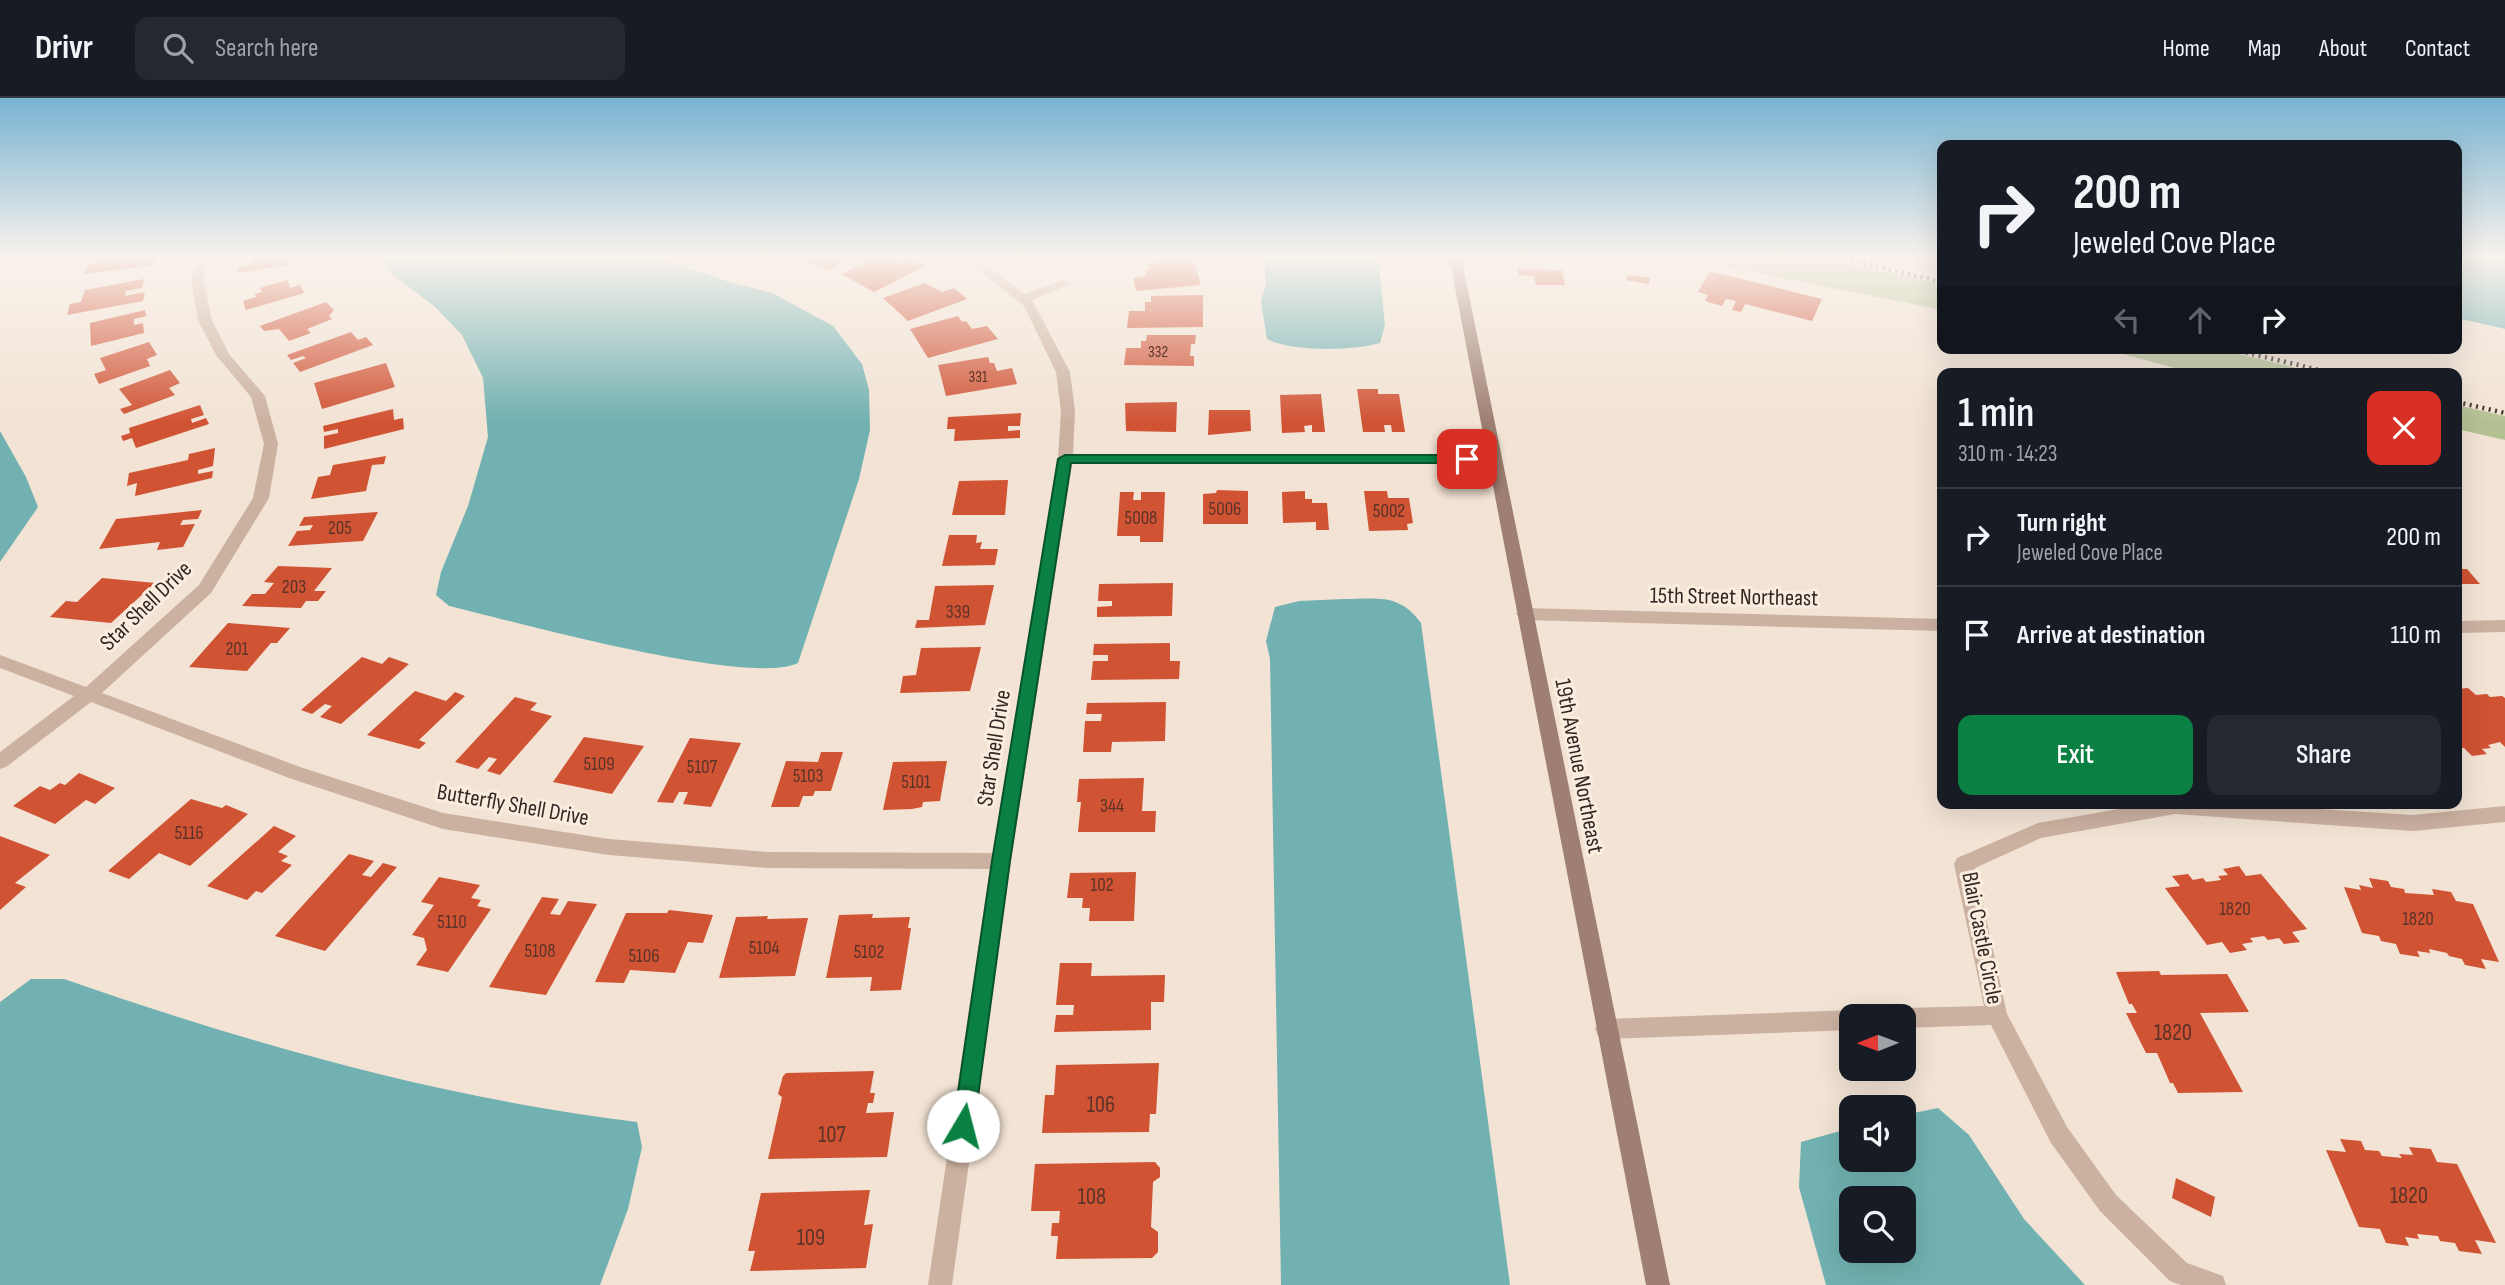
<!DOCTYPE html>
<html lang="en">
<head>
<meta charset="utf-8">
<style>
	:root { --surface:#171b24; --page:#242831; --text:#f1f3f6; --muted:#9ea1a6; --line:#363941; --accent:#0b8043 }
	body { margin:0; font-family:"Sofia Sans Condensed",sans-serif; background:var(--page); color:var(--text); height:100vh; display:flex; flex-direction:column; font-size:26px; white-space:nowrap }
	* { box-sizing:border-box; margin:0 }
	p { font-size:23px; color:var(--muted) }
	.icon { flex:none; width:38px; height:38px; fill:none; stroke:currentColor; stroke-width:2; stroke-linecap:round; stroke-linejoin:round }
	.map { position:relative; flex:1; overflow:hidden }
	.side { position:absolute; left:1937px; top:270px; width:525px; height:441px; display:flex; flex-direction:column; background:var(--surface); border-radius:14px; box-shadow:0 7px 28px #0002 }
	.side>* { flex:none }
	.guide { position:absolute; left:1937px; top:42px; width:525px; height:214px; border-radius:14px; box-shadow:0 7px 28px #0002; background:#171b24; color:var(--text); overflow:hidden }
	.needle { width:46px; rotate:269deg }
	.fabs { position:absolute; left:1839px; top:906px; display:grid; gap:14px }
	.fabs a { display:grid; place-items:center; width:77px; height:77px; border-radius:14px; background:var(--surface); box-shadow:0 7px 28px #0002; font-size:35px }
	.pin { position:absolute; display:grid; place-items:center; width:60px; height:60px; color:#fff; margin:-30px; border-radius:14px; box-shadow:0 4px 10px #0006 }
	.me { position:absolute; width:77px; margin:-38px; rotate:8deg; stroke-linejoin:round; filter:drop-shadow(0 0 5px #0008) }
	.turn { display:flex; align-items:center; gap:24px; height:147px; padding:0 21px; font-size:32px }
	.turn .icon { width:91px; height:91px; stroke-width:2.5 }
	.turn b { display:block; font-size:49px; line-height:60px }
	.lanes { display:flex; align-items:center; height:66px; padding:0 21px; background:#0003; justify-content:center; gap:35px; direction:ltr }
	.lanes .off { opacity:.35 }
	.round { display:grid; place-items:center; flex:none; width:74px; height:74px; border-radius:14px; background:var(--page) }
	.summary { display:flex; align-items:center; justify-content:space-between; height:119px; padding:0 21px }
	h1 { font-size:42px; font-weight:600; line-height:52px }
	.button { display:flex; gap:14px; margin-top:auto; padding:14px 21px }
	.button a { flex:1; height:80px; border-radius:14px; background:var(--accent); color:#fff; font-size:28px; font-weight:600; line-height:80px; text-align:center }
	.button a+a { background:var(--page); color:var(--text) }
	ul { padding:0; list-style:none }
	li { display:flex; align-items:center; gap:21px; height:98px; padding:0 21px; border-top:2px solid var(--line) }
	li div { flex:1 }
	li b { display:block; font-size:26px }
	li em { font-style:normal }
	header { display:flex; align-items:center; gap:42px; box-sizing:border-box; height:98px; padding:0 35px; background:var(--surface); border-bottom:2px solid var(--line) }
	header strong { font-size:33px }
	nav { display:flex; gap:38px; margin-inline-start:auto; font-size:24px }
	.search { width:490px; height:63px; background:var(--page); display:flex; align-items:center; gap:18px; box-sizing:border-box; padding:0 24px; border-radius:14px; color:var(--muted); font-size:26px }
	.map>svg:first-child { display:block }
	.green { fill:#b4c293 }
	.water { fill:#71b1b1; fill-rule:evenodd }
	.building { fill:#d05334 }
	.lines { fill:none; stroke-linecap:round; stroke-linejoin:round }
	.street { fill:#cbb1a0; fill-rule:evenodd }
	.secondary { fill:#9e7f71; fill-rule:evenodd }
	.rail { stroke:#342824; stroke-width:4.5; stroke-dasharray:2 4.5; stroke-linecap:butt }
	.route { fill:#0b8043; stroke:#07532c; stroke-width:2 }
	.labels { text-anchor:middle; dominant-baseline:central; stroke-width:6; stroke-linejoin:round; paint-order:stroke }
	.far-number-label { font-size:16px; fill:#5b3328 }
	.number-label { font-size:19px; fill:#5b3328 }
	.street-label { font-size:23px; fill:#342824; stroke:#faede0 }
	.near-number-label { font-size:23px; fill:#5b3328 }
</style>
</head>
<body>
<header>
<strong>Drivr</strong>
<div class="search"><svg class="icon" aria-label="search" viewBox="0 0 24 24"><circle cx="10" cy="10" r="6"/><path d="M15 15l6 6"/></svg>Search here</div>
<nav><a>Home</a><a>Map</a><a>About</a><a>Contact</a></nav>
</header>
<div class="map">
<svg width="2505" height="1187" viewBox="0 0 2505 1187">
	<rect width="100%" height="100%" fill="#f2e3d4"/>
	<g class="green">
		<path d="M1673,158H1816L1942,187V212Z"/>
		<path d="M2101,250H2213L2318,275H2193Z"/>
		<path d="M2457,307L2505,318V342L2457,331Z"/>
	</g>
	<g class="water">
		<path d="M382,158H654L732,185L772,195L833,228L862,266L869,292L870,332L859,381L798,565C749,589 512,523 449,508L436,497L441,474L468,408L488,339L483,280L462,237L434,208L388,173Z"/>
		<path d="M1264,158H1378L1385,227L1380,245C1353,253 1291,254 1267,241L1261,204L1266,185Z"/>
		<path d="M2457,158H2505V231L2457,220Z"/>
		<path d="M0,333L26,379L38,409L0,464Z"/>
		<path d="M1344,501C1378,501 1399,495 1421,525L1510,1187H1281L1270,561L1266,543L1275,509L1299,503Z"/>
		<path d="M31,881H64C251,946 440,1000 637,1024L642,1049L628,1111L600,1187H0V904Z"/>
		<path d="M1938,1010L1969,1037L2024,1121L2085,1187H1826L1799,1089L1801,1044L1851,1030L1852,1062H1904V1017ZM1852,1101H1904V1153H1852Z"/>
	</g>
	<g class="building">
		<path d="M102,158L147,159L159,158L154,167L84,176L89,167L97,166Z"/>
		<path d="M246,158H300L299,162L289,163L288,167L237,175L240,168L251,166L253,160L245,161Z"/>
		<path d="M788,158H851L829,172Z"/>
		<path d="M877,159L898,165L908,160L925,168L874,194L841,176Z"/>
		<path d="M1193,161L1201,187L1136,193L1133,180L1146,178L1145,171H1149L1148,165Z"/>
		<path d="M1517,171L1562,172L1565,187H1536L1534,178L1519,177Z"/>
		<path d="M1710,173L1822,201L1812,223L1745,206L1741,214L1732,212L1736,203L1726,201L1722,208L1705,203L1708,197L1698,194Z"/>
		<path d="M1628,177L1650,180L1649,186L1626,182Z"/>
		<path d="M144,181L142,190L126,193L125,198L145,194L143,203L67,217L70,206L81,204L85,192Z"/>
		<path d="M287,182L290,190L300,187L304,195L246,212L243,203L256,199L255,196L262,194L260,190Z"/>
		<path d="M925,185L942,194L954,190L967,201L908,223L883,200Z"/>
		<path d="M1203,197V229L1127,230L1129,213H1145V204H1151V198Z"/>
		<path d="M326,204L334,212L329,218L332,221L307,231L311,235L289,243L279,231L264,233L260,228Z"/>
		<path d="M145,212L146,218L134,221V227L143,225L144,235L91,248L90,225Z"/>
		<path d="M958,218L962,224L966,223L972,231L987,228L998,241L928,260L910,231Z"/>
		<path d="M351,234L358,242L366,239L373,247L300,274L293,265L306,260L303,258L291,262L287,257Z"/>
		<path d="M1147,237H1196L1195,246H1191L1190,258H1194V268L1124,267L1126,250H1141V243H1146Z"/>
		<path d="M149,244L157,257L147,261L150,268L99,286L94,276L106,272L100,260Z"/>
		<path d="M988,259L990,265H994L997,273L1012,270L1017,286L946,298L938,267Z"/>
		<path d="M386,265L395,289L322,311L314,285Z"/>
		<path d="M170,272L180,285L169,290L175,297L124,316L120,311L132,307L119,291Z"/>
		<path d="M1357,291H1378V296H1399L1405,334H1392L1391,327H1384L1385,334H1363Z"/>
		<path d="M1321,296L1325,334H1312V327L1304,328L1305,334L1282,335L1280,297Z"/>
		<path d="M1177,304L1176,334L1126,333L1125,305Z"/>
		<path d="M200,307L204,317L191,321L192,325L206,320L209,326L136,350L132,340L123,343L121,338L130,335L129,330Z"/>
		<path d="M393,311L394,322L403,320L404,331L324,351V338L338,335V331L324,334L323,328Z"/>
		<path d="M1209,312H1250L1251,333L1208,337Z"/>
		<path d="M1021,315L1020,328H1008V333L1020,332V340L954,343L955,331H947L948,319Z"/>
		<path d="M215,350L213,368L198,372V376L213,373L212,380L135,398L137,385L127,388L129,375L188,362L189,356Z"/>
		<path d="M386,358L384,366L372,367L366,393L311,401L318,379L330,377L333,367Z"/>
		<path d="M1008,382L1005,417H952L959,383Z"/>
		<path d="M1217,392L1248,393V426H1203V396L1216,395Z"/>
		<path d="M1305,393V401H1312V405H1327L1329,432H1316V424L1283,425L1282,394Z"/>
		<path d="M1364,393H1387L1388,400H1409L1413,425L1407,426L1408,432L1369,433Z"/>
		<path d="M1120,394H1134L1133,402H1141V394H1165L1163,444H1140V438H1117Z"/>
		<path d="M202,412L198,421L183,422L180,427L195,426L183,449L157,452L160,444L99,451L116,421Z"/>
		<path d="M378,414L363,443L288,448L297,433L310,432L313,427L299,428L304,419Z"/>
		<path d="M949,437H977L976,445L982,444L980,451H998L995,467L942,468Z"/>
		<path d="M278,468L332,470L314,493H326L318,503H306L301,510L242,508L252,496H265L274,485L264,484Z"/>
		<path d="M2457,471H2467L2480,486H2457Z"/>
		<path d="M102,480L155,485L111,525L50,519L66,503L77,504Z"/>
		<path d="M1173,485L1172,518L1097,519V509L1112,508V503H1098L1099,486Z"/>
		<path d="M994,487L985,527L915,530L917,522H929L935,488Z"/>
		<path d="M228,525L290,530L277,545H271L247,573L189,569Z"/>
		<path d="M1170,545V563H1180L1179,581L1091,582L1093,563H1108V557H1093L1094,546Z"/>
		<path d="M981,549L970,593L900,595L903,578L916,577L921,550Z"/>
		<path d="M362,559L382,566L389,559L409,566L341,626L320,619L332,608L325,606L312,616L301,612Z"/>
		<path d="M2468,590L2476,597L2487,596L2490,599L2502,598L2505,600V649L2500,644L2488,647L2491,650L2482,651L2487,656L2472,658L2464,650L2457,651V597L2459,596L2457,591Z"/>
		<path d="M415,593L446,603L455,594L465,598L419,642L426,645L419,651L367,637Z"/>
		<path d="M515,599L537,605L530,612L552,618L500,677L487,673L497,661L489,659L478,671L455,664Z"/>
		<path d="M1166,604L1165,643L1112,644L1111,654H1083L1085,623H1101L1102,616H1086L1087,605Z"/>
		<path d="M584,639L644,648L612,696L553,684Z"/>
		<path d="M690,640L741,645L711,709L683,706L688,694H679L673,705L657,704Z"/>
		<path d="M821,654H843L831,693H815L813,698H803L799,709H771L786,663L818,664Z"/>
		<path d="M947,663L940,703L923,704L922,709L912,711L883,712L893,664Z"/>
		<path d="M79,675L115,690L95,706L86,702L55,726L13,708L40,688L50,692L60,685L65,687Z"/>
		<path d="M1144,680L1142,713H1156L1155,734H1078L1081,704H1077L1079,681Z"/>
		<path d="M191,701L222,710L226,707L248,716L190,768L159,755L129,781L108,773Z"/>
		<path d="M274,728L296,738L278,754L288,758L281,763L292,767L262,795L256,793L247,802L207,788Z"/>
		<path d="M0,738L50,757L15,785L26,789L0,812Z"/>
		<path d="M349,756L374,763L362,777L371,779L383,765L397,769L325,853L275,838Z"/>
		<path d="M2239,768L2246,778L2261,776L2307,831L2292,834L2300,844L2284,846L2279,840L2268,842L2264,838L2250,840L2253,844L2242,846L2247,852L2230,855L2222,844L2207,847L2165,790L2180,788L2172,778L2188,776L2193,782L2203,780L2206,784L2221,782L2218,778L2228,777L2223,771Z"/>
		<path d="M1136,774L1134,823H1089L1090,810H1082L1083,800H1067L1070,775Z"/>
		<path d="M439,779L480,787L471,800L481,802L477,808L491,811L448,874L416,867L427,852L424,840L412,837L434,807L421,804Z"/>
		<path d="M2369,780L2388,783L2391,789L2404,791L2405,795L2434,797L2432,791L2451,794L2456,803L2473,806L2499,864L2481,861L2486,871L2465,867L2462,861L2449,858L2447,855L2429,851L2430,855L2417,853L2420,859L2400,856L2396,846L2381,843L2379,838L2362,835L2344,789L2361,792L2359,787L2373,790Z"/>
		<path d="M542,799L559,801L550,816L560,817L568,803L597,806L546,897L489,889Z"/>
		<path d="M669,812L713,817L703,845L688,844L675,875L630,872L624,885L595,884L626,815H667Z"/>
		<path d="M873,816L872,820L910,819L908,830H911L901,892L870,893L872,879L826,880L839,817Z"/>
		<path d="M768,818L767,821L808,820L795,878L719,880L736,819Z"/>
		<path d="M1060,865H1092L1091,878L1165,877L1164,904H1151V932L1054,934L1056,917H1073L1074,907H1056Z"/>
		<path d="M2159,873L2161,877L2227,876L2249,914L2200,915L2243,994L2178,995L2173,985H2170L2157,955H2146L2126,915H2137L2132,906H2129L2116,874Z"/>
		<path d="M1159,965L1156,1016H1150L1149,1034L1042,1035L1045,997H1054L1056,967Z"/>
		<path d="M874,973L870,995H875L873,1005H868L866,1015L894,1014L887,1059L768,1061L782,999L778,996L783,978L786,975Z"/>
		<path d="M2340,1041L2361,1043L2365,1052L2379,1053L2382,1058L2402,1060L2399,1056L2413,1057L2409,1049L2431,1051L2437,1064L2457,1066L2496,1145L2475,1142L2482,1156L2459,1153L2455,1145L2440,1143L2438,1138L2417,1136L2419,1141L2405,1139L2409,1148L2386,1145L2380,1131L2359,1129L2326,1052L2346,1054Z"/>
		<path d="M1155,1064L1160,1070V1079L1153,1084L1151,1129L1158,1134V1154L1152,1160L1056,1161L1058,1138H1051L1052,1125H1059L1060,1113H1031L1035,1066Z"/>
		<path d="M2176,1080L2215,1099L2211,1119L2172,1100Z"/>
		<path d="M870,1092L864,1127L873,1126L866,1170L750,1173L755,1153H748L761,1095Z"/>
	</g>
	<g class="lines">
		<g class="street">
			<path d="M197,158H209L203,181L212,222L229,256L265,298L278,346L269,400L211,495L102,595L303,670L443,715L609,741L768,754L993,755L1058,361L1061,313L1056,274L1024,208L961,158H975L1024,196L1065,182L1071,186L1032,202L1070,274L1075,313L1073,356H1494L1501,361L1494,366H1072L1011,763L952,1187H928L990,771L768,770L609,757L443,731L289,680L91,604L6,669L0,671V654L74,598L0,570V557L86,589L199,487L253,400L264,346L251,299L216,257L198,222L191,181Z"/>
			<path d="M1524,510L1942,521V533L1524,522L1516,516Z"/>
			<path d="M2505,522V534L2457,535V523Z"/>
			<path d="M2154,705H2231L2413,717L2505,708V724L2413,733L2175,716L2041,740L1975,770L2007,916L2067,1029L2116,1097L2187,1165L2223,1178L2226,1187H2181L2170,1183L2100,1113L2051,1045L1991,927L1904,930V919H1894L1896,913L1904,910L1984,908L1954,766L1957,760L2038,725Z"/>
			<path d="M1852,912L1861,919H1852V932L1606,941L1598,938L1595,931L1598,924L1606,921Z"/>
		</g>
		<path class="secondary" d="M1449,158H1461L1670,1187H1646Z"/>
		<g class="rail">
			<path d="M1832,158L1942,184"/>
			<path d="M2227,250L2332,275"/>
			<path d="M2457,304L2505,315"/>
		</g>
	</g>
	<linearGradient id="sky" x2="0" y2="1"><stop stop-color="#78b3d2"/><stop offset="0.49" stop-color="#f9f2ec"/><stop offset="1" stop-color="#f9f2ec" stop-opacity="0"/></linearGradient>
	<rect width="2505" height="324" fill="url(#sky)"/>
	<path class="route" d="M1065,357H1467L1474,361L1467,365H1071L1010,763L974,1028L970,1035L963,1038L956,1035L953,1028L992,763L1058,361Z"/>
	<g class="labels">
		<g class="far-number-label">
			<text x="1158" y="254">332</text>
			<text x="978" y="279">331</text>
		</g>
		<g class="number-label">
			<text x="1225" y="411">5006</text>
			<text x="1389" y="413">5002</text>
			<text x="1141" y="420">5008</text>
			<text x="340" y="430">205</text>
			<text x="294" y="489">203</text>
			<text x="958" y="514">339</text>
			<text x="237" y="551">201</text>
			<text x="599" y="666">5109</text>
			<text x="702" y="669">5107</text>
			<text x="808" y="678">5103</text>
			<text x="916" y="684">5101</text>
			<text x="1112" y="708">344</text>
			<text x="189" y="735">5116</text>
			<text x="1102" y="787">102</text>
			<text x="2235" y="811">1820</text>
			<text x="2418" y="821">1820</text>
			<text x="452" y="824">5110</text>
			<text x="764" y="850">5104</text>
			<text x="540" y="853">5108</text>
			<text x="869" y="854">5102</text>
			<text x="644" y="858">5106</text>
		</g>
		<g class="street-label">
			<text transform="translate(1734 499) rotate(1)">15th Street Northeast</text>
			<text transform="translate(146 508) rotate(-44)">Star Shell Drive</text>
			<text transform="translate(994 650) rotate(-81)">Star Shell Drive</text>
			<text transform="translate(1579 668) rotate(79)">19th Avenue Northeast</text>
			<text transform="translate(513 707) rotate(10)">Butterfly Shell Drive</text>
			<text transform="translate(1982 840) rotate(79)">Blair Castle Circle</text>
		</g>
		<g class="near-number-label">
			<text x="2173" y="935">1820</text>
			<text x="1101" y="1007">106</text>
			<text x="832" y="1037">107</text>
			<text x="2409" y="1098">1820</text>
			<text x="1092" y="1099">108</text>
			<text x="811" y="1140">109</text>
		</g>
	</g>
</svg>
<div class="fabs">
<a><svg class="needle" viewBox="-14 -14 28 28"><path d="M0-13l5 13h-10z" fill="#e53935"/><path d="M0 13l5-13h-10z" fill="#9ea1a6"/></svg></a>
<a><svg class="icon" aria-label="sound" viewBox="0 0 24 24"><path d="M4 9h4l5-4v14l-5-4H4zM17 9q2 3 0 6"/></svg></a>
<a><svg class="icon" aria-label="search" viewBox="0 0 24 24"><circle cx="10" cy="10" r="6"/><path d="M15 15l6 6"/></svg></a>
</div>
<div class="pin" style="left:1467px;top:361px;background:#d93025"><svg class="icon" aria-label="arrive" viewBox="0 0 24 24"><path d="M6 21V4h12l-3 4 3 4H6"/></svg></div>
<svg class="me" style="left:963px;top:1028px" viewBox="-20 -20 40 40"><circle r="19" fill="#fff"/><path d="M0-13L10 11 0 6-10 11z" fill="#0b8043"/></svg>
<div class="guide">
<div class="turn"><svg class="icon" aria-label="right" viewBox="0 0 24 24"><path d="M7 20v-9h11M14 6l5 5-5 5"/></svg><div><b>200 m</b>Jeweled Cove Place</div></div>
<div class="lanes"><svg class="icon off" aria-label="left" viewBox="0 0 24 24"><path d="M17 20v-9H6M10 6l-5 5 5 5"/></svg><svg class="icon off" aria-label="ahead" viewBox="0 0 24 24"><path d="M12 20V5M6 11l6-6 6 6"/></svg><svg class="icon" aria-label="right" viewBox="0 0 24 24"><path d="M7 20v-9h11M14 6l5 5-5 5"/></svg></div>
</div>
<section class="side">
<div class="summary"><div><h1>1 min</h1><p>310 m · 14:23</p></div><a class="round" style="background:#d93025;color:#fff"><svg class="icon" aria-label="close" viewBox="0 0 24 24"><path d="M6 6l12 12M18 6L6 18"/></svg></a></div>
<ul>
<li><svg class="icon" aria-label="right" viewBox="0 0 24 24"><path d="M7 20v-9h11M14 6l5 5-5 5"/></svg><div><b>Turn right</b><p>Jeweled Cove Place</p></div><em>200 m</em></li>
<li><svg class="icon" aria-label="arrive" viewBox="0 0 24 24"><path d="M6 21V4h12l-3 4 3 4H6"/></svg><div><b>Arrive at destination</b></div><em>110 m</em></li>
</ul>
<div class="button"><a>Exit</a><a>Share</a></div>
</section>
</div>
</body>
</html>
